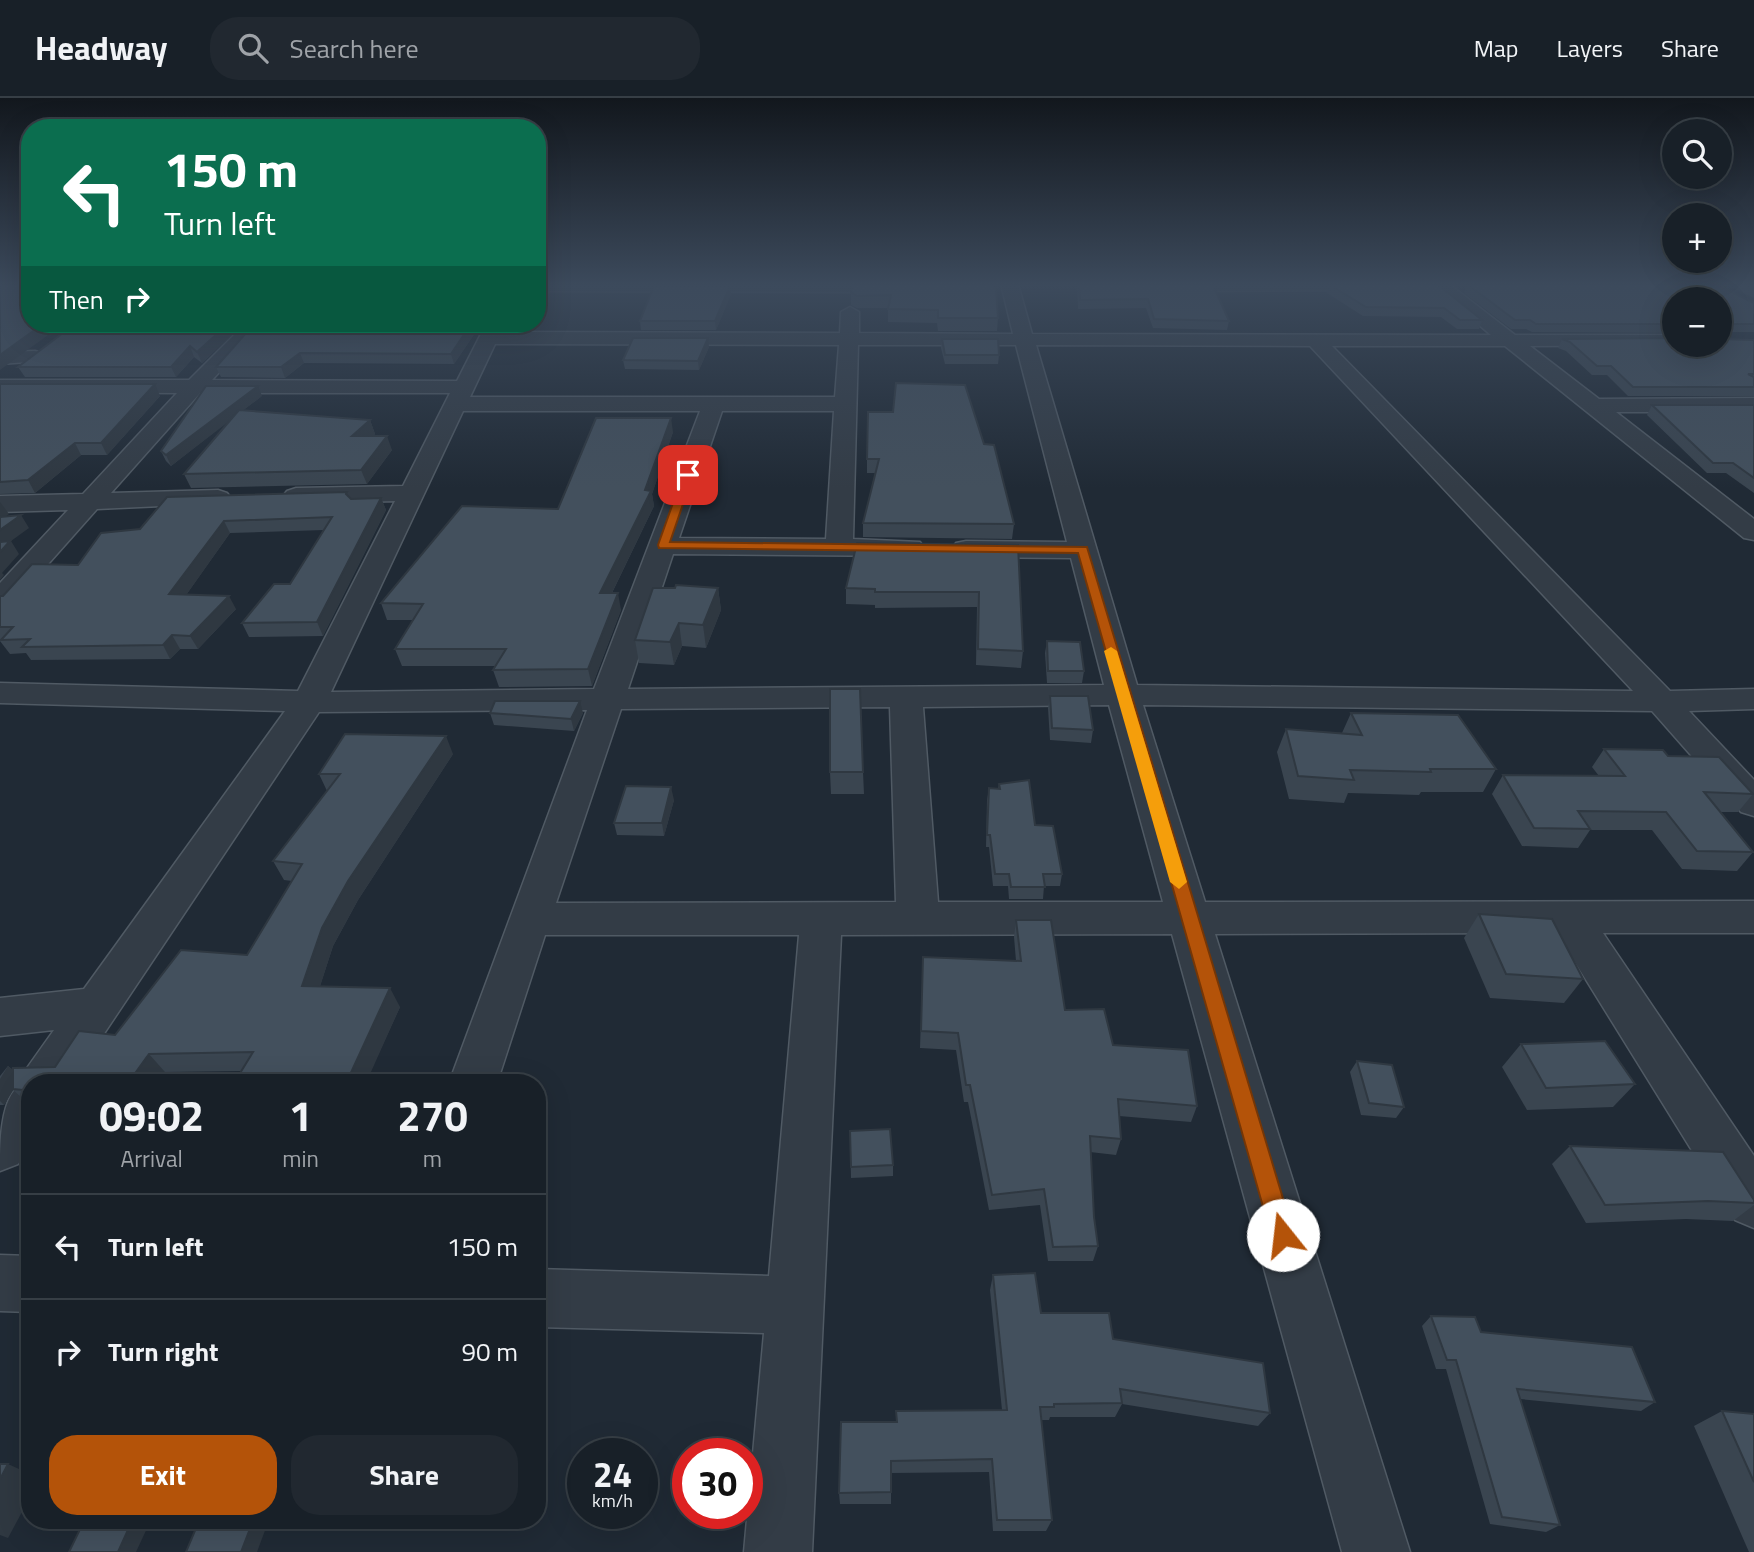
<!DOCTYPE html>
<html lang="en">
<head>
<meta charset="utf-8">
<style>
	:root { --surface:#182028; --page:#212830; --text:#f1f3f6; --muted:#9fa3a8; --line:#363e45; --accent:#b45309 }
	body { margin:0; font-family:"Titillium Web",sans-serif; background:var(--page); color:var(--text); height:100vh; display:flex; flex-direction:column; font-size:26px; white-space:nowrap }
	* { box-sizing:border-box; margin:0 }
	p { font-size:23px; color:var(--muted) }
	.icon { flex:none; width:38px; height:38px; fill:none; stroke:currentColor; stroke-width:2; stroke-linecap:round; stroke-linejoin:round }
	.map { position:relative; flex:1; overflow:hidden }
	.details { position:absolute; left:21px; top:976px; width:525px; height:455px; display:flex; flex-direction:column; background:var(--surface); border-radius:28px; box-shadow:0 7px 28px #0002,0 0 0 2px var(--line) }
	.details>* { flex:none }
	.hud { position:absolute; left:21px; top:21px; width:525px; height:214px; border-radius:28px; box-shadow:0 7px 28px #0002,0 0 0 2px var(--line); background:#0b6e4f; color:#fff; overflow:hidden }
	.fabs { position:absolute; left:1662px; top:21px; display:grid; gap:14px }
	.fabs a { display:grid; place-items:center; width:70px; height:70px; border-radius:50%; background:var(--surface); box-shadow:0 7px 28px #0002,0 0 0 2px var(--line); font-size:35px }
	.speed { position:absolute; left:567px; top:1340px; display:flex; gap:14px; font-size:35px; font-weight:700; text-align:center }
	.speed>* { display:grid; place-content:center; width:91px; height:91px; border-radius:50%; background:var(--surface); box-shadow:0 7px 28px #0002,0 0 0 2px var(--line); line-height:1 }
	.speed small { font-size:18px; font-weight:400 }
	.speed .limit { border:10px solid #d22; background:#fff; color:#111 }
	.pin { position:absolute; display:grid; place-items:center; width:60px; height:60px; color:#fff; margin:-30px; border-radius:14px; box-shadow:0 4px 10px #0006 }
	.me { position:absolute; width:77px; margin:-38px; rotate:344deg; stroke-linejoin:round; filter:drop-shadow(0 0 5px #0008) }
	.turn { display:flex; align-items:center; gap:24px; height:147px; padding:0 28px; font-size:32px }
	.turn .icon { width:91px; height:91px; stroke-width:2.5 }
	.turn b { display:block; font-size:49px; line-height:60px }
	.then { display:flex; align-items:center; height:66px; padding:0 28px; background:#0003; gap:14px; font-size:26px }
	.eta { display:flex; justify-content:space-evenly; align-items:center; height:119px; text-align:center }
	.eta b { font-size:42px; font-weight:700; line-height:49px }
	.action { display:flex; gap:14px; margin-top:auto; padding:14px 28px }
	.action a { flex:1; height:80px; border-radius:28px; background:var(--accent); color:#fff; font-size:28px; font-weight:700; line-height:80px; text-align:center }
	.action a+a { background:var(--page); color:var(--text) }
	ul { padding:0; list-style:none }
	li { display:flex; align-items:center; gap:21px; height:105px; padding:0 28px; border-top:2px solid var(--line) }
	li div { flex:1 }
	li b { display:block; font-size:26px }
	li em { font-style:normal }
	header { display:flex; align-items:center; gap:42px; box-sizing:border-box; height:98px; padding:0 35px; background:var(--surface); border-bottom:2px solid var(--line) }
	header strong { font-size:33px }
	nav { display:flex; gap:38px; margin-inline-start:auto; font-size:24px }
	.search { width:490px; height:63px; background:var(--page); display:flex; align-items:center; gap:18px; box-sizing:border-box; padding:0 24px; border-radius:28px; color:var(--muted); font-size:26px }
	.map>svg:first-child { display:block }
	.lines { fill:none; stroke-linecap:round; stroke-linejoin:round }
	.minor-casing { stroke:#505a64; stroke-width:3 }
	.minor { fill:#333c46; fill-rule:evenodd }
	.wall { fill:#3a4550 }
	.shaded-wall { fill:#2f3841 }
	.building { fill:#43505d; stroke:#2f3841; stroke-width:2 }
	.route { fill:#b45309; stroke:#753606; stroke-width:2 }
	.slow { fill:#f59e0b }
</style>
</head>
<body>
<header>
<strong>Headway</strong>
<div class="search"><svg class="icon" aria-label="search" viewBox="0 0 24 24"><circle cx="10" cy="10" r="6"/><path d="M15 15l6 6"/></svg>Search here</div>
<nav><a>Map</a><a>Layers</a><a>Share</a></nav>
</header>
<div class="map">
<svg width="1754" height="1454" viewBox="0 0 1754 1454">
	<rect width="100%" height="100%" fill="#202a35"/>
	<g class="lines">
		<defs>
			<g id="minor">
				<path d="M537,186H858L860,189L851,194L537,193Z"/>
				<path d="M1001,186H1018L1032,236L1491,237L1430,186H1449L1515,237H1675V247H1682L1530,248L1599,301L1754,300V314H1616L1754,421V442L1744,440L1505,248H1332L1670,593L1754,591V611L1689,613L1754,682V718L1741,714L1652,613L1143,607L1205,804L1754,803V835H1603L1754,1058V1130L1735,1122L1557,835L1215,836L1410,1454H1342L1172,836L841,837L812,1454H744L764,1235L537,1229V1171L769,1178L799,837H545L497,985H449L587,612L319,614L71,985H30V1048L18,1066L0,1073C0,1046 0,999 21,987L27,970L54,932L0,938V900L84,891L285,613L0,605V585L298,593L395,403L296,406L287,403L283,398L287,393L296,390L403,388L450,295H200L111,395L218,392L227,395L231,400L227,405L97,411L10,509L0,512V485L68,412L0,414V398L83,396L177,295L0,294V282H189L245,226H264L212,282L457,283L486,226H504L500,234L840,235L841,214L850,209L859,214V235L1013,236ZM495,246L839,247L835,299H470ZM858,247H1016L1067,444L966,443L956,445L952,451L956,457L966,459L1071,460L1104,587L628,591L673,456L910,458L920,456L924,450L920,444L853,441ZM1036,247L1310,248L1633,593L1137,587ZM463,313H700L594,591L331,594ZM722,313H834L826,441L679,440ZM1109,607L1163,804H938L923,609ZM890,609L896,804L556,805L621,611Z"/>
				<path d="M1162,186H1388L1389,187L1380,192L1169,193L1163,192Z"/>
				<path d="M35,253L42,255L45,259L42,263L0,266V254Z"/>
				<path d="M0,1157L30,1158V1214L0,1213Z"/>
			</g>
		</defs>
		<use href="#minor" class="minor-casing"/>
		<use href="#minor" class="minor"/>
	</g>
	<g class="wall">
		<path d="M853,186L998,220L997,233H938L937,225L888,224V210H857L851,207V194Z"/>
		<path d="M1077,186H1182L1229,223L1227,232L1153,230L1146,210L1078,211Z"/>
		<path d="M1437,186L1482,222L1479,231H1457L1441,219L1363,218L1327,195L1330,187Z"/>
		<path d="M1467,186L1591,187L1754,205V234H1723L1675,201V235L1532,234L1526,231H1511L1464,195Z"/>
		<path d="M1726,186H1754V200Z"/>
		<path d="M731,196L716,232H641L640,223Z"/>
		<path d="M243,226L202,265L194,259L176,279H25L18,269Z"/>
		<path d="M481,226L454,266L304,265L285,280L221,279L216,269Z"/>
		<path d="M942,241L999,257L998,266H945L941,250Z"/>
		<path d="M1562,241L1754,242V298H1628L1607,277H1592L1566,253L1558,250Z"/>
		<path d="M709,249L699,272L625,271L623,262Z"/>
		<path d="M0,286L160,298L107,357H81L35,395L0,396Z"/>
		<path d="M262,298L243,312L370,322L375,336L373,338L392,352L367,386L191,390L184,376L231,321L171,368L166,363L161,353Z"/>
		<path d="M1652,307H1754V395L1726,375H1707L1647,317Z"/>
		<path d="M673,334L652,396L654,408L612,495L621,512L592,588L499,589L493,572L495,568H402L395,551L413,522H387L381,505L558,411Z"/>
		<path d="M984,346L1014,426L1012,441L863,439V425L875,375H867V361Z"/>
		<path d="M349,400L351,401L381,400L386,412L323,538L249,539L242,525L290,486L324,432L230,435L186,497L236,511L198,551H180L170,561L31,562L26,555L10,556L0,543V498L78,467L140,431Z"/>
		<path d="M1018,447L1023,553L1021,570L976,567L977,509L875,510V507L846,506V490Z"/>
		<path d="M718,490L721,512L706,550L682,548L674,567L639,565L635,542Z"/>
		<path d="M1047,543L1084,573L1082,585H1047L1045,555Z"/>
		<path d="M1050,598L1093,632L1091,645L1050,642L1048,610Z"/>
		<path d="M490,615H583L574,633L494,627Z"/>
		<path d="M1351,615L1496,671L1483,694H1421L1419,697L1348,695L1344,705L1289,701L1277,654L1286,631L1342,635Z"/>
		<path d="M1604,651L1668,658L1753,696L1738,714H1720L1753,754L1737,773L1682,771L1652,732H1590L1578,750L1522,748L1492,696L1503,677L1599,678L1592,669Z"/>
		<path d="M453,656L358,802L333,848L320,888L400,909L367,981L434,983L435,985H234L242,973L165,974L30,985V1007L13,992L4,1007H0V978L8,968L13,972L55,969L115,937L247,857L292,783L284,782L273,763L327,693L319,676Z"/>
		<path d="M830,674H863L864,696H831Z"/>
		<path d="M999,686L1035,727L1062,776L1060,788H1044L1043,801H1009L1008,788H993L989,749H986L987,702L989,690L998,691Z"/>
		<path d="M674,702L664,738L617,737L614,725Z"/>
		<path d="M1479,816L1583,881L1564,905L1490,900L1464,840Z"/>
		<path d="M1016,822L1065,912L1197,1008L1191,1024L1119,1018L1121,1041L1116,1057L1090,1054L1094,1119L1098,1148L1093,1163H1048L1040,1107L989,1112L968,1004H964L956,952L920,950L923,859L1016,863L1014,839Z"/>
		<path d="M1521,946L1635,986L1613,1009L1527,1012L1502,969Z"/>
		<path d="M1357,963L1404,1009L1396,1020L1361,1017L1350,974Z"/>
		<path d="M850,1033L893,1067V1078L851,1080Z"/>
		<path d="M1570,1048L1754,1102V1107L1733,1123L1686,1121L1586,1125L1552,1066Z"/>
		<path d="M993,1177L1041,1215L1113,1241L1270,1315L1258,1328L1122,1306L1115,1319H1050L1049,1322H1041L1052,1422L1046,1433H993L989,1374L891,1375V1406H840L839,1395L896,1324V1313L1002,1312L990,1192Z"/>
		<path d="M1431,1218L1481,1234L1655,1304L1641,1313L1520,1301L1560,1427L1546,1434L1490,1426L1446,1271H1436L1422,1228Z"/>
		<path d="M1722,1313L1754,1316V1454H1749L1694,1328Z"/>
	</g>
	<g class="shaded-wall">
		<path d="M730,188L731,196L716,232L715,223Z"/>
		<path d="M43,226H63L0,272V257Z"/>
		<path d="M228,226H243L202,265L197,254Z"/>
		<path d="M471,226H481L454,266L451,256Z"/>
		<path d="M708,240L709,249L699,272L698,263Z"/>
		<path d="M190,248L194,259L176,279L171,269Z"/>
		<path d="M300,255L304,265L285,280L281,269Z"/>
		<path d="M155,286L160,298L107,357L101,345Z"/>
		<path d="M258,288L262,298L171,368L166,357Z"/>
		<path d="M671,320L673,334L652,396L654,408L604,511L600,495L645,392Z"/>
		<path d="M370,322L375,336L357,353L352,338Z"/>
		<path d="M387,338L392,352L367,386L361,372Z"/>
		<path d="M75,345L81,357L35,395L28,382Z"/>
		<path d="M381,400L386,412L323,538L317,524Z"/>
		<path d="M0,404L9,416L0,423Z"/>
		<path d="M21,417L29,430L11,443L19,456L2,475L4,477L0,482V432Z"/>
		<path d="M224,423L230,435L177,510L169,496Z"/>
		<path d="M718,490L721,512L706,550L703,527Z"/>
		<path d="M618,495L621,512L592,588L588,571Z"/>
		<path d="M229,498L236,511L198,551L190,538Z"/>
		<path d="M679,525L682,548L674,567L670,544Z"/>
		<path d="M172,537L180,551L170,561L163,547Z"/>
		<path d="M580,603L583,615L574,633L571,621Z"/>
		<path d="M446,638L453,656L358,802L333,848L314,907L302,888L322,830L348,783Z"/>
		<path d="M671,689L674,702L664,738L662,725Z"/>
		<path d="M390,890L400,909L366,985L348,981Z"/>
		<path d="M149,956L165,974L157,985H128Z"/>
		<path d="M8,968L21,979L4,1007L0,1003V981Z"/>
		<path d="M25,990L30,994V998L23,992Z"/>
		<path d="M8,1366L30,1376V1399L8,1440L0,1437V1381Z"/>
		<path d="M132,1423H142L149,1426L136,1454H118Z"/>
		<path d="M253,1423H260L267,1427L257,1454H241Z"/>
	</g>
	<g class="building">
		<path d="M0,186H30V226H43L0,257Z"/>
		<path d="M853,186H993L996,191L998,220H938V212L888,211L891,197L857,198L851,194Z"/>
		<path d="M1079,186L1213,187L1229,223L1154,221L1148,201L1080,202Z"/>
		<path d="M1437,186L1482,222H1460L1444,210L1366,209L1330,187Z"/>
		<path d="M1467,186H1716L1754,205V226H1725L1722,235L1720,236V201H1675V226H1536L1530,222H1515Z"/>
		<path d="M654,188H730L715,223H640Z"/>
		<path d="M75,226H228L197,254L190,248L171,269H18Z"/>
		<path d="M254,226H471L451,256L300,255L281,269H216Z"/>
		<path d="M633,240H708L698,263L623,262Z"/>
		<path d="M1675,240V247H1720V241L1754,242V276H1748L1754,279V289H1633L1611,268H1597L1570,244L1562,241Z"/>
		<path d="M942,241H998L999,257H945Z"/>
		<path d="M896,285L965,287L984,346L994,347L1014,426L863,425L879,361H867L868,314H893Z"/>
		<path d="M0,286H155L101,345H75L28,382L0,384Z"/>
		<path d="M206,288H258L166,357L161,353Z"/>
		<path d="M1652,307H1754V380L1733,365H1713Z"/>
		<path d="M239,312L370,322L352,338H387L361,372L184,376Z"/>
		<path d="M596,320H671L645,392L651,393L600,495H618L588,571L493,572L506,551H395L423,506L381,505L462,408L558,411Z"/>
		<path d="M347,394L346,396L351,401L381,400L317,524L242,525L274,486H290L332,419L224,423L169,496L229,498L190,538L172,537L163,547L22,549L30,541L1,542L13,529H0V498H3L32,466L78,467L101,435L140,431L167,399Z"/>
		<path d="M21,417L0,432V419Z"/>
		<path d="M10,443L0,454V444Z"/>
		<path d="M857,445L1018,447L1023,553L978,551L979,494H875V491L846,490Z"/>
		<path d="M676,487L718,490L703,527L679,525L670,544L635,542L653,490H675Z"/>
		<path d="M1047,543L1080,544L1084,573H1048Z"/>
		<path d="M830,591H860L863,674H830Z"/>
		<path d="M1050,598H1088L1093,632L1052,630Z"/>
		<path d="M495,603H580L571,621L490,615Z"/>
		<path d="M1351,615L1458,617L1496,671H1430L1431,674L1350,672L1354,682L1298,678L1286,631L1362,637Z"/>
		<path d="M345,636L446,638L348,783L322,830L302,888L390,890L348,981L434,983L433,985H234L253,954L149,956L128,985H30V990H25L23,992L13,991V970L55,969L79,933L115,937L181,852L247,857L302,766L273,763L340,676H319Z"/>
		<path d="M1604,651L1663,652L1668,658L1719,659L1753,696L1704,694L1753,754L1697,753L1666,714L1578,713L1590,731L1534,730L1503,677L1625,678Z"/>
		<path d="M1029,682L1035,727L1053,728L1062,776H1043L1045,789H1011L1009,776H995L990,737H987L989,690L1000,691L999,686Z"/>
		<path d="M626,688L671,689L662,725H614Z"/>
		<path d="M1479,816L1552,821L1583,881L1506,876Z"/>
		<path d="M1016,822H1051L1065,912L1104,911L1113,947L1188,952L1197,1008L1118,1001L1121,1041L1090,1038L1094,1119L1098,1148L1053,1149L1044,1091L992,1097L970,987H966L958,935L921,933L923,859L1021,863Z"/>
		<path d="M1605,943L1635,986L1546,990L1521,946Z"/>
		<path d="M1357,963L1392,967L1404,1009L1369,1005Z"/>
		<path d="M890,1031L893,1067L851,1069L850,1033Z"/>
		<path d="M1570,1048L1723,1054L1754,1102V1105L1708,1103L1605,1107Z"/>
		<path d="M1035,1175L1041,1215H1109L1113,1241L1263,1265L1270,1315L1120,1291L1122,1305L1054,1306V1309H1040L1052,1422H997L992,1361L891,1363V1394L839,1395L841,1324H897L896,1313L1007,1312L993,1177Z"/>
		<path d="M1431,1218L1475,1219L1481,1234L1632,1249L1655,1304L1517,1291L1560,1427L1502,1419L1456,1262H1447Z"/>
		<path d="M1722,1313L1754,1316V1384Z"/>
		<path d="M0,1366H8L0,1381Z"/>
		<path d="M84,1423H132L118,1454H69Z"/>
		<path d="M199,1423H253L241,1454H186Z"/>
	</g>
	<linearGradient id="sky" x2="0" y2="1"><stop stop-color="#12171d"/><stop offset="0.48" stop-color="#3c4a5c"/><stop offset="1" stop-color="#3c4a5c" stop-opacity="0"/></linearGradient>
	<rect width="1754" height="390" fill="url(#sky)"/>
	<path class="route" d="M688,374L693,377L670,444L1087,449L1294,1137L1291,1145L1283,1148L1275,1145L1271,1137L1078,455L659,450L658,447L683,377Z"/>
	<path class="slow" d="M1111,549L1117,553L1187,784L1179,791L1170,784L1104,553Z"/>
</svg>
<div class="fabs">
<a><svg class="icon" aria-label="search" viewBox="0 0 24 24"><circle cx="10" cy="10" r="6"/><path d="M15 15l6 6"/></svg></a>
<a>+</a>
<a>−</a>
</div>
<div class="speed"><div>24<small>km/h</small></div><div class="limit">30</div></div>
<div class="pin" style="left:688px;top:377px;background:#d93025"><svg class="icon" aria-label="arrive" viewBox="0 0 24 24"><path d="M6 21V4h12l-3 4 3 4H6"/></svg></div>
<svg class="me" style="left:1283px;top:1137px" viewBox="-20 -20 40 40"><circle r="19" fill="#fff"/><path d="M0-13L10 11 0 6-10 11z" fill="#b45309"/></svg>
<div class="hud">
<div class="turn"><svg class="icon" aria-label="left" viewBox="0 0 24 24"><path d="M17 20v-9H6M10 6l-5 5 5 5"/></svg><div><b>150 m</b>Turn left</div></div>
<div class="then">Then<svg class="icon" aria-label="right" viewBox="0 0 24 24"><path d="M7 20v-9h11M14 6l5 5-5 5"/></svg></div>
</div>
<section class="details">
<div class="eta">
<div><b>09:02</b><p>Arrival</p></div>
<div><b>1</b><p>min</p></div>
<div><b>270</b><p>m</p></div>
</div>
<ul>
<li><svg class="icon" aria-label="left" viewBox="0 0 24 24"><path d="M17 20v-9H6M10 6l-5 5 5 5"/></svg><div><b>Turn left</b></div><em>150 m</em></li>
<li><svg class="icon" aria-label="right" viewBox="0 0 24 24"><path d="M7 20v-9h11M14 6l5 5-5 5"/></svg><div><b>Turn right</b></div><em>90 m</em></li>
</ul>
<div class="action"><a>Exit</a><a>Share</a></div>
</section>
</div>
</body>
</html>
